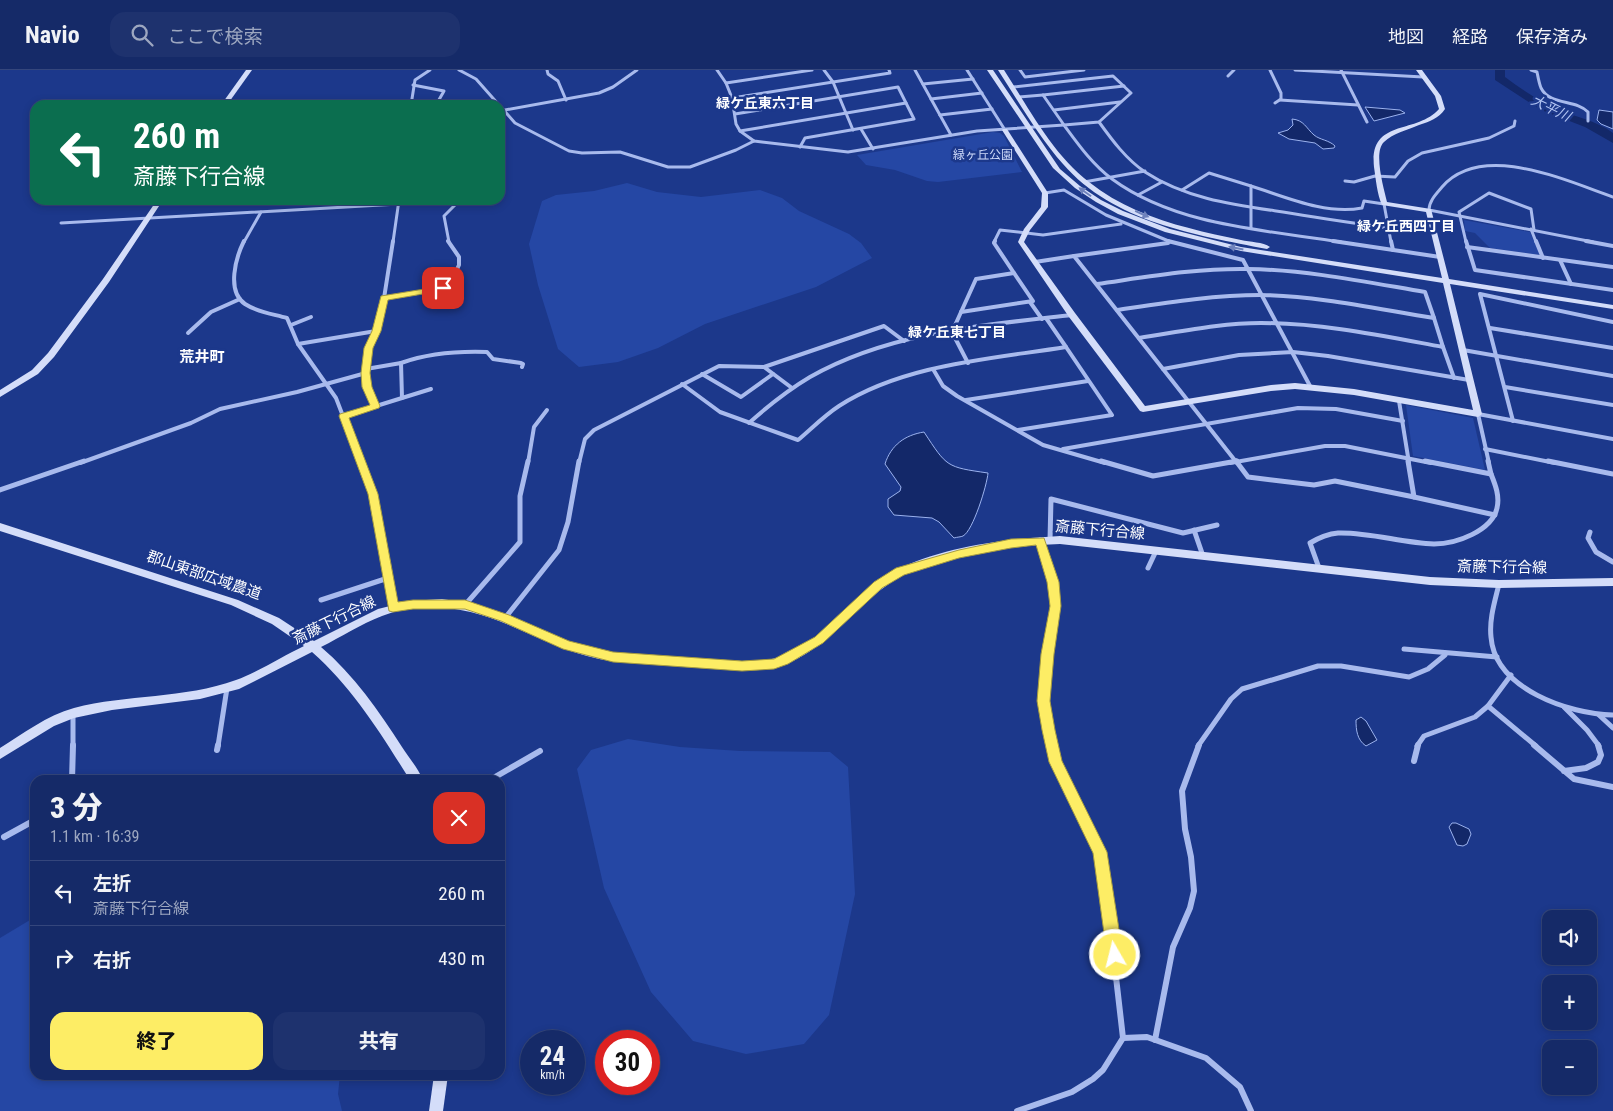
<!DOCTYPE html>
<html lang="ja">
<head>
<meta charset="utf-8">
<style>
	:root { --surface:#152a68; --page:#1e326e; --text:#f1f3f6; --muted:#9da7c0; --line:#34467c; --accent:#fded65 }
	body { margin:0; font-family:"Roboto Condensed","Noto Sans JP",sans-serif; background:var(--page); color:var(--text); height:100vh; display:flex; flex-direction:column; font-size:19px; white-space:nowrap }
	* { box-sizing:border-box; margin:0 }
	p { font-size:16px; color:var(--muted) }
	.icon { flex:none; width:28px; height:28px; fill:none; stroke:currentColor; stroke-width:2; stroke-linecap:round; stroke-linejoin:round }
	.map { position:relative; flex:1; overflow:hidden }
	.side { position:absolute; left:30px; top:705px; width:475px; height:305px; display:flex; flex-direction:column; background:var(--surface); border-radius:15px; box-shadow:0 2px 8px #0003,0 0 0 1px var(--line) }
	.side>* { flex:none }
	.top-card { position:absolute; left:30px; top:30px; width:475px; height:105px; border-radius:15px; box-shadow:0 2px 8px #0003,0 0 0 1px var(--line); background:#0b6e4f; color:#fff; overflow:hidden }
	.tools { position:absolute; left:1542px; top:840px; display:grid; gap:10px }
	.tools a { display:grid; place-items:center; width:55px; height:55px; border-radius:10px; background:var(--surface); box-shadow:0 2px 8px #0003,0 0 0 1px var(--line); font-size:25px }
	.speed { position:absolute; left:520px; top:960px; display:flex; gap:10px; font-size:25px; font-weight:700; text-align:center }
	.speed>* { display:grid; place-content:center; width:65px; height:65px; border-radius:50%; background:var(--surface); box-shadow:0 2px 8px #0003,0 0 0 1px var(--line); line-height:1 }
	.speed small { font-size:12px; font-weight:400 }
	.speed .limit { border:8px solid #d22; background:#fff; color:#111 }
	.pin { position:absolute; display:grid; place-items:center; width:42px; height:42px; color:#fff; margin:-21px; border-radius:10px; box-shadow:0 2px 8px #0006 }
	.me { position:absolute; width:55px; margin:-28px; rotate:352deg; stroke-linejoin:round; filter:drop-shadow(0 0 4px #0008) }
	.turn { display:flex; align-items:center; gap:18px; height:105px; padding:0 20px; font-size:22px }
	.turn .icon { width:65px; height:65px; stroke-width:2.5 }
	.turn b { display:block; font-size:35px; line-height:42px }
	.round { display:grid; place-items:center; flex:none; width:52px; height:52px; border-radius:15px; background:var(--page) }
	.overview { display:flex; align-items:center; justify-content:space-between; height:85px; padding:0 20px }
	h1 { font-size:30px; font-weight:800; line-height:38px }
	.cta { display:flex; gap:10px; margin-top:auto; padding:10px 20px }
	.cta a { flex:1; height:58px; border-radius:15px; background:var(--accent); color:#111; font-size:20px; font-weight:800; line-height:58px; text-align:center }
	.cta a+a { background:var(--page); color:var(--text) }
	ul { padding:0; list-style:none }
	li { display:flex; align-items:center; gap:15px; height:65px; padding:0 20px; border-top:1px solid var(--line) }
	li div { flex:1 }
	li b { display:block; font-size:19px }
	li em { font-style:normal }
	header { display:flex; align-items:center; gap:30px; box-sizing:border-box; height:70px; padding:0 25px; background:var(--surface); border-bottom:1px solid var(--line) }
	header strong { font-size:24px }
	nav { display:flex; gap:28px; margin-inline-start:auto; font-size:18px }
	.search { width:350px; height:45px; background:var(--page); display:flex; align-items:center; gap:12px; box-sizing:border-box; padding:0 18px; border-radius:15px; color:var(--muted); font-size:19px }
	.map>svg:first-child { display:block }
	.green { fill:#2547a4 }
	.water { fill:#132869; stroke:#9bb2ee }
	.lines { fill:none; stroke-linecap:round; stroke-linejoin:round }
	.river { fill:#132869; fill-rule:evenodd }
	.street-far3 { stroke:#a8baed; stroke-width:3 }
	.street-far2 { stroke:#a8baed; stroke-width:4 }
	.street-far1 { stroke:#a8baed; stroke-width:5 }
	.street { stroke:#a8baed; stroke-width:6 }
	.secondary { fill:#d4ddf9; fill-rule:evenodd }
	.oneway { fill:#6f82bc }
	.route { fill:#fded65; stroke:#a49a42 }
	.labels { text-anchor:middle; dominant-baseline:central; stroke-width:5; stroke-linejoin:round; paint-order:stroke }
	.far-park-label { font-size:12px; fill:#cdd9f9; stroke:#1c388b }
	.far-neighbourhood-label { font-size:14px; font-weight:bold; fill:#fff; stroke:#1c388b }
	.far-water-label { font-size:14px; font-style:italic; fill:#b3c5f4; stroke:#1c388b }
	.far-quarter-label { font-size:15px; font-weight:bold; fill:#fff; stroke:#1c388b }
	.street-label { font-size:15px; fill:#fff; stroke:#1c388b }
</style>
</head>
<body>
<header>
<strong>Navio</strong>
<div class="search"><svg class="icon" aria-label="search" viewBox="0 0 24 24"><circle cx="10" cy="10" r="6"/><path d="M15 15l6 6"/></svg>ここで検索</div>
<nav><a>地図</a><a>経路</a><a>保存済み</a></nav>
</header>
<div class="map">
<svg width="1613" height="1041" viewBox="0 0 1613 1041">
	<rect width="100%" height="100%" fill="#1c388b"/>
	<g class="green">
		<path d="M993,62L1000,63L1004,66L1022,102L938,112L927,111L895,100L866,95L857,85Z"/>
		<path d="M627,113L657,122L701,127L760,120L782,128L799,141L849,164L861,173L872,188L816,217L705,254L658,278L618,292L579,297L558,279L538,215L529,174L542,131L556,125L594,121Z"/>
		<path d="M1464,150L1530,162L1540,185L1490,178L1475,163L1465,161Z"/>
		<path d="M1406,335L1473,348L1485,400L1413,386Z"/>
		<path d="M628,669L680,677L740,681L830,682L848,697L855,824L829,945L804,974L746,984L693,971L651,922L604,818L577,699L591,680Z"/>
		<path d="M35,847V1005H340L338,1024L342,1041H0V868Z"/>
	</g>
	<g class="water">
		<path d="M1365,37L1400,40L1405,43L1374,51Z"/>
		<path d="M1599,40L1613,42V59L1601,54L1597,50Z"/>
		<path d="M1292,49C1304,50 1306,58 1314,65C1320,70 1329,70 1335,76L1334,78L1323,79L1315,73L1289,69L1278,63L1288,60L1293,55Z"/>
		<path d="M924,362C947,397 946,397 988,403C987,415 973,461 963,466C961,467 957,467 954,468L939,452L932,448L894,445L888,437V429L900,421L901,417L885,394C891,375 905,365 924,362Z"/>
		<path d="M1361,647L1366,651L1377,670L1366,676C1357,670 1356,660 1356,650Z"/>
		<path d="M1452,753H1456L1469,759L1471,764L1467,774L1463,776L1457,775L1449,757Z"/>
	</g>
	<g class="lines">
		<path class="river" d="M1495,0H1505V7C1520,18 1537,30 1555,38C1574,47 1596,50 1613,63V73L1585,57L1541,40L1495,10Z"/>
		<g class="street-far3">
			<path d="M459,0L476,9L499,35"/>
			<path d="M547,0L548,4L558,11L566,30"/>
			<path d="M717,0L726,13L732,28L736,54L740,61L754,71L848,82L977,61L1064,55L1043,25L1124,16"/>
			<path d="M824,0L833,12L853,60"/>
			<path d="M915,0L951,65"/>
			<path d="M967,0L1005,60"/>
			<path d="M1020,0L1025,7L1084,0"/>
			<path d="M1270,0L1281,23V29L1275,33"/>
			<path d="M1295,0L1423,7"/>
			<path d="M1341,0L1367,52"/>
			<path d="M1531,0L1537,2C1538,7 1539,13 1541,18C1550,36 1576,29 1588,42V51"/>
			<path d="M1228,6L1234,0"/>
			<path d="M726,13L812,0"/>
			<path d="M923,14L973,9"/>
			<path d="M413,15L444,21L436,35"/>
			<path d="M1013,17L1113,6L1131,23L1099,52L1064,55C1078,74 1092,94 1112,109C1176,156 1265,160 1341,172"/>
			<path d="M1019,27L1043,25"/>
			<path d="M732,28L890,3L889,0"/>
			<path d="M931,29L982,23"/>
			<path d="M1280,30L1358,35"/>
			<path d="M411,35L415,10L430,0"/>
			<path d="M500,36L515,53L569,81L582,83L620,82L668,97H690L736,80L754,71"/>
			<path d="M505,40L599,23L613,17L637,0"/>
			<path d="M1054,40L1120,32"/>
			<path d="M735,44L898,17L914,49L805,68L800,77"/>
			<path d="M940,45L992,39"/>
			<path d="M1099,52C1112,70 1126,89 1145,102C1186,129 1236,135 1283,142C1318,148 1353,153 1388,158"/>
			<path d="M861,59L873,79"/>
			<path d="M740,61L906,33"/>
			<path d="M1345,111L1354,112L1375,106L1395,107L1408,91L1422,83L1489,68L1514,56L1515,51"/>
			<path d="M1084,112L1145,101"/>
			<path d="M1251,116C1286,127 1325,145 1362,138L1364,131L1384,134L1391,172"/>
			<path d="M1182,120L1209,103L1251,116V158"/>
			<path d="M1045,123L1064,120L1106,145L1171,172"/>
			<path d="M1138,125L1162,112"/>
			<path d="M61,153L399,134"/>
			<path d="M1531,159L1536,172"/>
			<path d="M244,172L261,142"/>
			<path d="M393,172L399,130"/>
			<path d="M449,172L444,146L460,130"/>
			<path d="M994,172L1000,160L1043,165L1121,154"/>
			<path d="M1466,172L1459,142L1489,123L1531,139L1534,160"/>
			<path d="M1593,172L1429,140C1429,131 1436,124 1442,117C1482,71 1567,111 1613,127"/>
		</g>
		<g class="street-far2">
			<path d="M244,171C236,187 226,221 245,234C257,242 273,244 287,248L298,274L336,328L361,393"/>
			<path d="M1168,171L1243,190L1310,316"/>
			<path d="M1333,171L1440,187"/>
			<path d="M1391,171L1393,180"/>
			<path d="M1466,171L1475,200L1613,220"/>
			<path d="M1536,171L1543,188"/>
			<path d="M1586,171L1613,176"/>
			<path d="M1168,173L1074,186L1237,393"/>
			<path d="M1467,177L1613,197"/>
			<path d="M1560,190L1571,214"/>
			<path d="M1035,192L1074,186"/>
			<path d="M1097,214C1147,207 1197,198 1248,199C1308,200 1366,212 1425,222L1434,248C1377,239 1319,226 1261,225C1213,225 1164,233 1117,240"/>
			<path d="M384,228L437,220L450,214L459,195V187L448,171"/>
			<path d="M1030,232L1042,249"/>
			<path d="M961,242L1033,231L1014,203"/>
			<path d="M1046,248L1066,277"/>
			<path d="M291,255L311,247"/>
			<path d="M1490,258L1613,278"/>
			<path d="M188,263L211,242L240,229"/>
			<path d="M1139,268C1179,262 1220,253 1261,253C1322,253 1383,266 1443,277L1434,248"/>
			<path d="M298,274L376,261"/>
			<path d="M1443,277L1454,308"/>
			<path d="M1463,280L1613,306"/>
			<path d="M401,293C429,283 458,281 487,282L493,289L521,293L523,294L522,297"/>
			<path d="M968,293L952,262L976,209L1014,203L994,173L995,171"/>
			<path d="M764,297L792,318"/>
			<path d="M366,299L401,293L402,328"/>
			<path d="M933,299L943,316L957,326L1043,375L1105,393"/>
			<path d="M1163,299L1239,285L1293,282L1328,286L1469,310"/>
			<path d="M366,303L367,317L375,336"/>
			<path d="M702,304L741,327L773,304"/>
			<path d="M682,314L720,342L798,370C811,359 825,345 839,336C904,294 992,289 1066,277L1112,345L1018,360"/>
			<path d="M1505,317L1613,335"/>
			<path d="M966,330L1088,311"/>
			<path d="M1399,331L1409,393"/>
			<path d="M344,346L431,319"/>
			<path d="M1513,351L1480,224L1613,252"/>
			<path d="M749,353C768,336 788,320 810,307C889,262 984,255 1072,245"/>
			<path d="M1063,379L1298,338L1336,339L1403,351"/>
			<path d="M1485,379L1555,393"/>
			<path d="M80,393L191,353L220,339L297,322L366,303L369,279L382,241L393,171"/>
			<path d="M528,393L534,357L547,340"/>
			<path d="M579,393L585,369L594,360L719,296L764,297L884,256L904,271"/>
			<path d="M1230,393L1325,376H1345L1431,393"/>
			<path d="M1489,393L1478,344L1613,369"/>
		</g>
		<g class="street-far1">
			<path d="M360,391L373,424L393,538"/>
			<path d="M1101,391L1153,406L1237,391"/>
			<path d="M1236,391L1248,407L1314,415L1335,411L1414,427L1408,391"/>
			<path d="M1425,391L1491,404L1488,391"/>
			<path d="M1548,391L1613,404"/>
			<path d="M0,420L84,391"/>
			<path d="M1414,427L1495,445"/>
			<path d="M1194,460L1203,486"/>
			<path d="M1590,462L1588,468L1596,482L1613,492"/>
			<path d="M1040,470L1053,512L1055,535L1047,584L1044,631L1052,676"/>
			<path d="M1050,470L1051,429L1183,463L1217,455"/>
			<path d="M1148,498L1156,481"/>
			<path d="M1319,498L1310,473C1320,467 1327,464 1338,463C1370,462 1402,473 1434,474C1456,474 1492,461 1497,438C1500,426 1495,414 1491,404"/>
			<path d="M1499,514C1495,531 1489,549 1491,567C1495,619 1569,644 1613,645"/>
			<path d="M321,530L388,508"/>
			<path d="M465,535L520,472V426L528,391"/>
			<path d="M505,548L559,480L568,452L579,391"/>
			<path d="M1404,579L1497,587"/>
			<path d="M1511,605L1488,636L1536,676"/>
			<path d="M1564,637L1587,660L1599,676"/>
			<path d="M1599,645L1613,658"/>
			<path d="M73,676V643"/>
			<path d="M218,676L227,618"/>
			<path d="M1198,676L1231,629L1242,619L1318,596H1341L1409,607L1428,599L1445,585"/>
			<path d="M1417,676L1424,666L1475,647L1488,636"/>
		</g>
		<g class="street">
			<path d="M1534,675L1574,709L1613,717"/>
			<path d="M217,680L218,675"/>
			<path d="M1414,691L1418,675"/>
			<path d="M1564,701L1586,698L1598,692L1601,685L1598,675"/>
			<path d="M72,710L73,675"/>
			<path d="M490,710L540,681"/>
			<path d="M4,767L35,750"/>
			<path d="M1123,968L1147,967L1206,988L1240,1017L1251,1041"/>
			<path d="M1155,970L1173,877L1190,838L1194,821L1191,787L1185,759L1182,721L1199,675"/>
			<path d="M1017,1041L1072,1022L1093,1009L1103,1000L1123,968L1103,794L1100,782L1055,692L1052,675"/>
		</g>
		<g class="secondary">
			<path d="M246,0H252L227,35H221Z"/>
			<path d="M987,0H993L1060,99L1080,116L1101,130L1123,141L1170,159L1241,177L1442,208L1426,142L1382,135C1377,124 1376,110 1374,97C1369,48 1416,65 1439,39L1435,26L1416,0H1422L1441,26L1445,39C1439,48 1429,52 1419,55C1408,60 1393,63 1384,72C1373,82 1384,119 1387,132L1431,139L1449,209L1613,235V239L1450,214L1482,344L1478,347L1354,325L1295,319L1271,321L1143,342L1140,341L1069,247L1018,172L1024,159L1041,137L1042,123L1002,60L1003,59H1007L1048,123V137L1030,160L1024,172L1075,243L1145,336L1271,315L1295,313L1354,319L1473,340L1443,213L1241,181L1165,162L1118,144L1096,132L1075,118L1053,98Z"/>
			<path d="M998,0H1004C1028,37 1053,85 1089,112C1118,135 1153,149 1189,158C1206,163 1224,166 1241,170C1250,172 1263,172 1270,177L1267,179C1196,165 1113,152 1063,94C1038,66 1019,32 998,0Z"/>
			<path d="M157,130H163L109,212L54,287L38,304L0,327V320L32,300L48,283L103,209Z"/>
			<path d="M0,453L238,530L279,548L314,571L378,539L410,531L442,529L475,534L494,540L562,569L590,579L625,584L741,591C754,591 767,591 779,587C826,573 851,523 894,501C944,476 1004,469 1060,466L1430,507L1499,510L1613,508V516L1499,518L1430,515L1060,474C1010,476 941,483 898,508C849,537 818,597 757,600C733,600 709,597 686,596C653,593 619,595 587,586C560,579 535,566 509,555C470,538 423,529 382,546C361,554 341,567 321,577C354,605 379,641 402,677C409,688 418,698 423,710H410C381,664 353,618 312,582L239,619L200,629L112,640L74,648L54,656L0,689V678C23,664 47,645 74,638C127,624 184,629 236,610C258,602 283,586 304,576L272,554L231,535L0,461Z"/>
			<path d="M434,1005H448L443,1041H429Z"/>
		</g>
	</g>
	<defs><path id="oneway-solid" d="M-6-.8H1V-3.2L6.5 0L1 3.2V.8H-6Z" transform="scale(1.25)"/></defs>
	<g class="oneway">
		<use href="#oneway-solid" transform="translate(1085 122) rotate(-145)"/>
		<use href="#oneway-solid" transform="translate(1142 144) rotate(24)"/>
		<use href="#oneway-solid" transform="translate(1236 178) rotate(-169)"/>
	</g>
	<path class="route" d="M443,216H446V220L388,230L381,261L373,278L370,303L372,317L380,336L379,338L349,348L378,424L398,532L413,530H465L509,545L569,571L613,582L742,591L774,589L815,567L874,512L896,498L959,480L1011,469L1044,468L1059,512L1061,536L1054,584L1050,631L1055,660L1062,691L1107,782L1123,885L1120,890L1115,893L1110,890L1107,885L1093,783L1049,692L1042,660L1037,631L1041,584L1050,536L1047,512L1036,475L1011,478L959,488L904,505L882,518L823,573L788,594L774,599L742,601L613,592L563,579L501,551L465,539H413L393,542L389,541L368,424L339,346L340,344L370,335L362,317L361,303L364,278L372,261L381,226Z"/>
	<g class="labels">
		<g class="far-park-label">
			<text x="983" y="85">緑ヶ丘公園</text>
		</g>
		<g class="far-neighbourhood-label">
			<text x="765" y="33">緑ケ丘東六丁目</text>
			<text x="1406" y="156">緑ケ丘西四丁目</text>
			<text x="957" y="262">緑ケ丘東七丁目</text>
		</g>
		<g class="far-water-label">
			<text transform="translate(1551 38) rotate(26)">大平川</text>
		</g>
		<g class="far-quarter-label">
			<text x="202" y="287">荒井町</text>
		</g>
		<g class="street-label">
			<text transform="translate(1100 460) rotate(5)">斎藤下行合線</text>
			<text transform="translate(1502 497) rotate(1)">斎藤下行合線</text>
			<text transform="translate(204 505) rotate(19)">郡山東部広域農道</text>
			<text transform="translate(334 550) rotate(-26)">斎藤下行合線</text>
		</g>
	</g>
</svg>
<div class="tools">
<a><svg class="icon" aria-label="sound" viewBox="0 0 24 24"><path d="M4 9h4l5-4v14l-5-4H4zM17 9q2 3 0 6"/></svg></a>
<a>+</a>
<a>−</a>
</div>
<div class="speed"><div>24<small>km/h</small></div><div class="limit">30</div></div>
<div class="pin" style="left:443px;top:218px;background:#d93025"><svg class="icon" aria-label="arrive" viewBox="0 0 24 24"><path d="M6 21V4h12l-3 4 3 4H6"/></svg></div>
<svg class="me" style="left:1115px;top:885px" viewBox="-20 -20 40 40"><circle r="17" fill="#fded65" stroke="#fff" stroke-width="3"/><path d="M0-11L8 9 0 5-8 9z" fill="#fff"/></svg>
<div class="top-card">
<div class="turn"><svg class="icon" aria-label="left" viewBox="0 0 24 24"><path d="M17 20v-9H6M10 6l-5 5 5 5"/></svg><div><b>260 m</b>斎藤下行合線</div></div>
</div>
<section class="side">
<div class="overview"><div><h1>3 分</h1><p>1.1 km · 16:39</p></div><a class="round" style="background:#d93025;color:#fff"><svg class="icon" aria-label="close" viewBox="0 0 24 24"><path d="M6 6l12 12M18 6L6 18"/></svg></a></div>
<ul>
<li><svg class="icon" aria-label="left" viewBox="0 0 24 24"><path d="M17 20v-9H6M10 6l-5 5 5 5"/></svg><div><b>左折</b><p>斎藤下行合線</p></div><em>260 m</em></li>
<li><svg class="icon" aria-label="right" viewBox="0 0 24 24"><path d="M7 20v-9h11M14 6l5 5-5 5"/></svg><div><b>右折</b></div><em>430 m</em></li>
</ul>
<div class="cta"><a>終了</a><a>共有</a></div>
</section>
</div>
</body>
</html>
